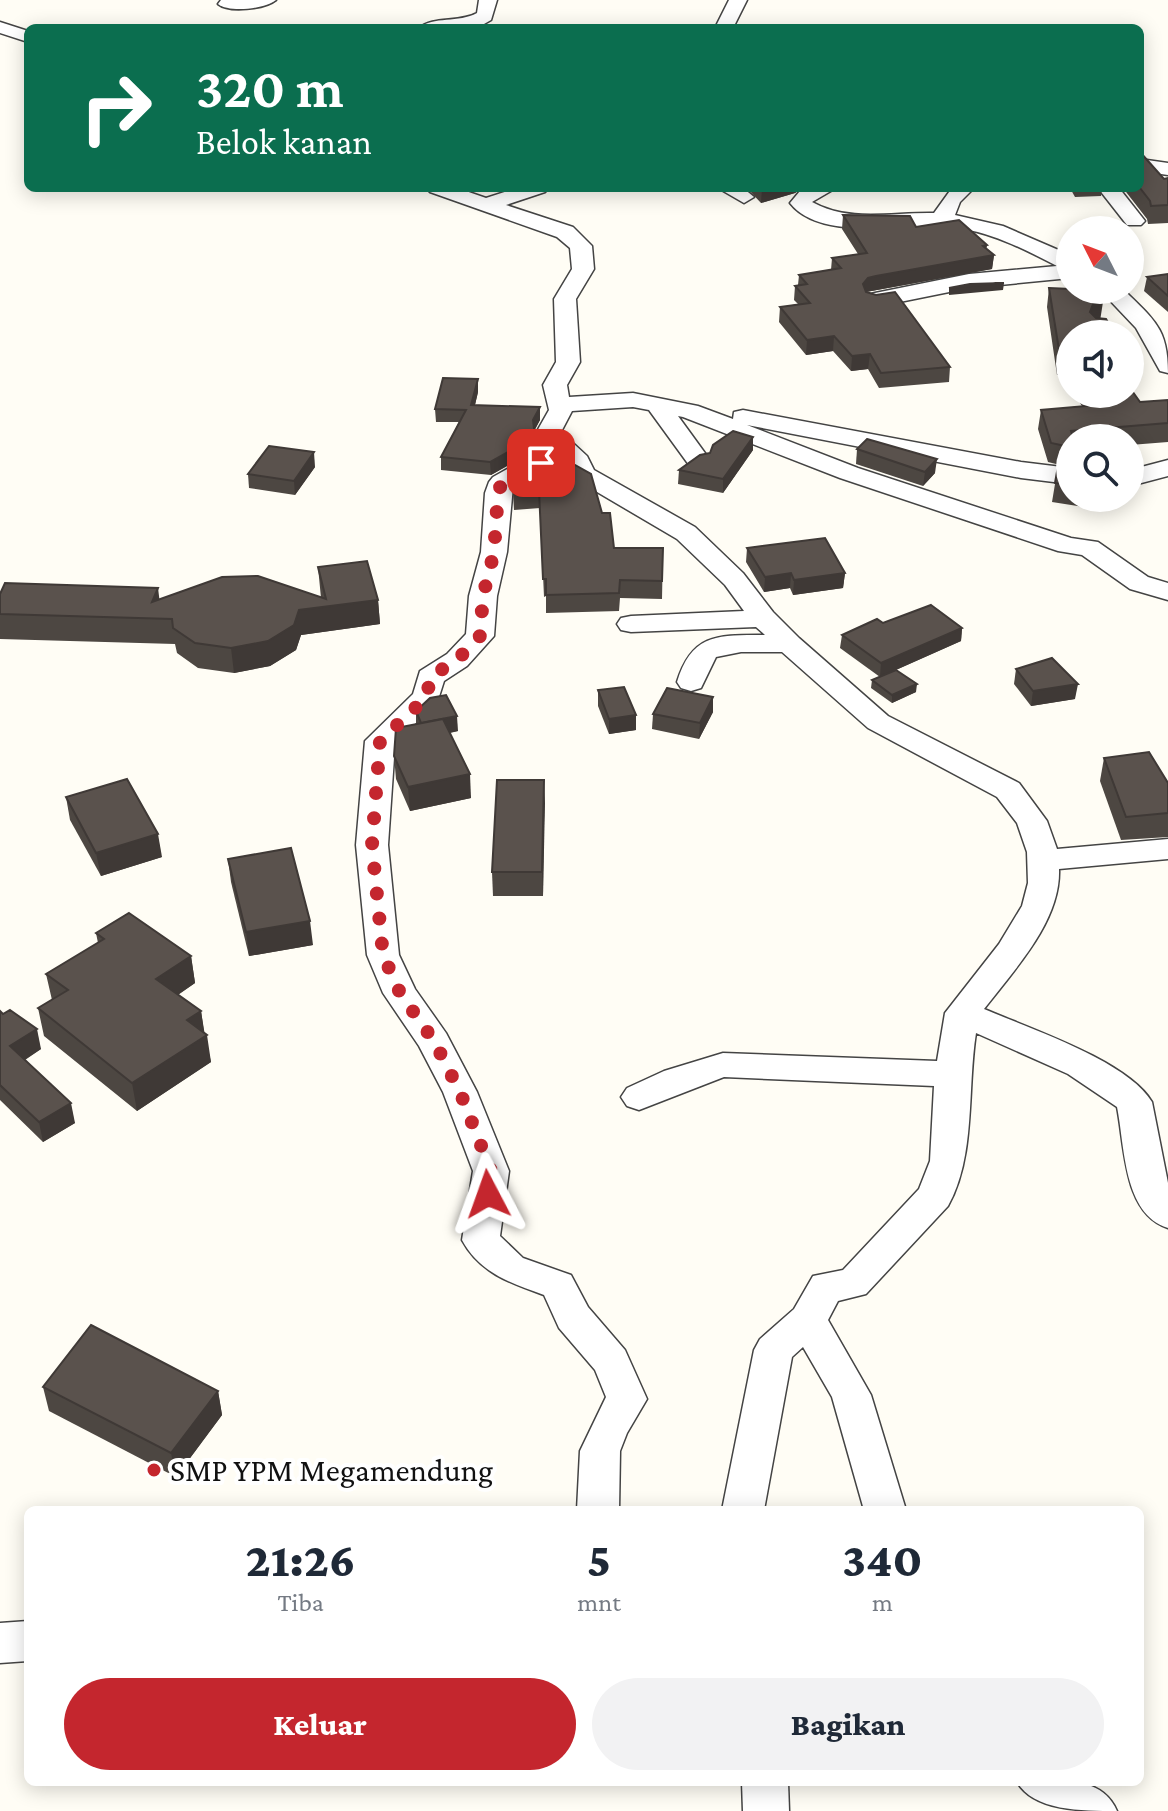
<!DOCTYPE html>
<html lang="id">
<head>
<meta charset="utf-8">
<style>
	:root { --surface:#fff; --page:#f2f2f3; --text:#1f2937; --muted:#747a83; --accent:#c4262e }
	body { margin:0; font-family:"Crimson Pro",serif; background:var(--page); color:var(--text); height:100vh; display:flex; flex-direction:column; font-size:30px; white-space:nowrap }
	* { box-sizing:border-box; margin:0 }
	p { font-size:26px; color:var(--muted) }
	.icon { flex:none; width:44px; height:44px; fill:none; stroke:currentColor; stroke-width:2; stroke-linecap:round; stroke-linejoin:round }
	.map { position:relative; flex:1; overflow:hidden }
	.sheet { position:absolute; left:24px; top:1506px; width:1120px; height:280px; display:flex; flex-direction:column; background:var(--surface); border-radius:12px; box-shadow:0 4px 20px #0003 }
	.sheet>* { flex:none }
	.banner { position:absolute; left:24px; top:24px; width:1120px; height:168px; border-radius:12px; box-shadow:0 4px 20px #0003; background:#0b6e4f; color:#fff; overflow:hidden }
	.needle { width:52px; rotate:312deg }
	.controls { position:absolute; left:1056px; top:216px; display:grid; gap:16px }
	.controls a { display:grid; place-items:center; width:88px; height:88px; border-radius:50%; background:var(--surface); box-shadow:0 4px 20px #0003; font-size:40px }
	.pin { position:absolute; display:grid; place-items:center; width:68px; height:68px; color:#fff; margin:-34px; border-radius:16px; box-shadow:0 4px 12px #0006 }
	.me { position:absolute; width:88px; margin:-44px; rotate:356deg; stroke-linejoin:round; filter:drop-shadow(0 0 6px #0008) }
	.turn { display:flex; align-items:center; gap:28px; height:168px; padding:0 40px; font-size:36px }
	.turn .icon { width:104px; height:104px; stroke-width:2.5 }
	.turn b { display:block; font-size:56px; line-height:68px }
	.eta { display:flex; justify-content:space-evenly; align-items:center; height:136px; text-align:center }
	.eta b { font-size:48px; font-weight:800; line-height:56px }
	.cta { display:flex; gap:16px; margin-top:auto; padding:16px 40px }
	.cta a { flex:1; height:92px; border-radius:48px; background:var(--accent); color:#fff; font-size:32px; font-weight:800; line-height:92px; text-align:center }
	.cta a+a { background:var(--page); color:var(--text) }
	.map>svg:first-child { display:block }
	.lines { fill:none; stroke-linecap:round; stroke-linejoin:round }
	.minor-casing { stroke:#444; stroke-width:3 }
	.minor { fill:#fff; fill-rule:evenodd }
	.wall { fill:#4d4742 }
	.shaded-wall { fill:#3f3936 }
	.building { fill:#5a524d; stroke:#3f3936; stroke-width:2 }
	.route { stroke:#c4262e; stroke-width:14; stroke-dasharray:0 25.2 }
	.poi-dot { fill:#c4262e; stroke:#fff; stroke-width:3 }
	.labels { text-anchor:middle; dominant-baseline:central; stroke-width:8; stroke-linejoin:round; paint-order:stroke }
	.near-poi-label { font-size:32px; fill:#111; stroke:#fff; text-anchor:start }
</style>
</head>
<body>
<div class="map">
<svg width="1168" height="1811" viewBox="0 0 1168 1811">
	<rect width="100%" height="100%" fill="#fffdf5"/>
	<g class="lines">
		<defs>
			<g id="minor">
				<path d="M221,0H276C265,9 229,13 218,4Z"/>
				<path d="M479,0H497L491,20L477,28H419C433,16 459,23 477,13Z"/>
				<path d="M729,0H747L733,28H715Z"/>
				<path d="M0,22L28,31V42L0,33Z"/>
				<path d="M1140,159L1168,163V175L1140,171Z"/>
				<path d="M427,188H457L486,198L517,188H548L545,192L506,205L573,227L592,246L594,269L576,299L580,362L567,385L569,397L633,393L698,406L733,419L734,412L743,410L1021,462L1070,468V484L1021,478L747,425L858,468L1071,538L1098,542L1148,577L1168,583V600L1130,589L1082,555L1058,551L840,478L683,417L678,416L710,460L707,465H689L649,410L633,407L572,411L561,432L587,456L594,470L695,527L743,573L773,612L799,638L888,716L1019,783L1047,821L1057,849L1168,839V859L1059,869C1061,921 1014,970 984,1009C1028,1028 1128,1061 1152,1102L1168,1183V1228C1123,1214 1125,1146 1117,1107L1068,1074L976,1033C967,1089 976,1156 948,1206L866,1294L838,1301L828,1320L871,1395L906,1510H864L832,1397L803,1347L792,1357L764,1510H722L754,1350L760,1339L794,1309L813,1276L843,1270L919,1189L930,1161L934,1086L724,1077L639,1110L627,1106L621,1097L627,1088L664,1071L723,1053L937,1061L945,1013L999,944L1022,906L1028,883L1027,852L1017,823L997,797L868,728L782,652H741L716,657L701,688L691,691L681,688L677,682C692,633 718,635 765,635L756,627L631,632L621,630L617,624L621,618L631,616L744,611L725,585L677,539L575,479L561,458L550,468L513,486L507,552L497,596L494,636L467,666L444,681L437,703L395,743L388,845L399,955L415,989L446,1033L477,1092L509,1171L500,1236L523,1258L571,1275L588,1307L625,1350L647,1399L627,1433L620,1451L619,1510H577L580,1451L606,1397L595,1370L559,1328L544,1295C510,1283 480,1273 462,1240L473,1171L443,1092L419,1046L383,993L367,955L356,845L365,741L413,694L420,671L447,654L466,634L469,596L481,552L485,493L489,482L493,477L538,452L536,433L549,410L543,385L556,362L554,299L572,269L570,248L557,237L430,192Z"/>
				<path d="M718,188H743L754,197L744,203Z"/>
				<path d="M807,188H836L812,202C850,223 892,212 934,213L952,188H974L960,202L955,215L1003,226L1070,255V278L969,288L875,307L867,305L864,300L867,295L875,293L969,274L1057,266C1028,251 997,235 964,229C917,220 823,245 790,203L800,191Z"/>
				<path d="M1098,188H1119L1145,221L1141,225H1127Z"/>
				<path d="M1100,290H1124C1154,320 1168,328 1168,373L1160,371L1136,328Z"/>
				<path d="M1168,460V476L1130,486V470Z"/>
				<path d="M28,1621V1661L0,1663V1623Z"/>
				<path d="M742,1782H788L789,1811H743Z"/>
				<path d="M1017,1782C1053,1782 1100,1772 1117,1811C1081,1811 1034,1811 1017,1782Z"/>
			</g>
		</defs>
		<use href="#minor" class="minor-casing"/>
		<use href="#minor" class="minor"/>
	</g>
	<g class="wall">
		<path d="M1168,178V223L1148,224L1147,219L1123,188H1140L1164,179Z"/>
		<path d="M747,188H802L795,193L761,203Z"/>
		<path d="M1070,188H1102L1101,196L1075,197Z"/>
		<path d="M843,215L916,227L987,245L986,248L994,255L992,269L866,292L950,367L949,382L879,388L868,369L851,371L833,351L806,355L779,322L780,307L798,304L794,300L795,286L798,285L799,275L831,270L832,258L858,254L842,229Z"/>
		<path d="M1168,274V312L1144,291L1147,277Z"/>
		<path d="M1049,288L1100,319L1070,334V388L1061,374L1057,375L1047,307Z"/>
		<path d="M478,392L475,405L540,420L534,431L535,450L491,475L441,470V457L459,422H436L435,409Z"/>
		<path d="M1074,394H1130L1140,402L1168,400V442L1130,445V438H1070V498H1086L1084,507L1052,502L1058,466H1064L1048,462L1038,429L1041,410L1082,406Z"/>
		<path d="M753,437V450L723,493L678,484L679,470L710,453Z"/>
		<path d="M857,449L935,473L923,486L856,464Z"/>
		<path d="M315,467L295,495L249,488L248,474Z"/>
		<path d="M539,468L602,513L614,548H663L662,599L620,598L619,611L546,613V596L544,597L540,508L514,510L513,492Z"/>
		<path d="M747,548L845,573L843,588L793,595L790,588L764,592L746,562Z"/>
		<path d="M318,567L378,600L380,624L301,635L296,650L270,666L234,673L198,668L177,653L175,644L0,639V594L159,600L321,598Z"/>
		<path d="M883,623L962,628L961,641L880,677L840,648L842,635Z"/>
		<path d="M1016,669L1075,699L1031,706L1014,684Z"/>
		<path d="M872,680L916,692L892,703L871,688Z"/>
		<path d="M598,690L636,715V730L609,734L598,706Z"/>
		<path d="M713,697V712L699,739L652,729L653,714Z"/>
		<path d="M416,711L458,731L450,733L471,798L410,811L396,779L394,756L416,724Z"/>
		<path d="M1104,758L1168,783V837L1121,840L1100,781Z"/>
		<path d="M544,780L543,896H493L492,872Z"/>
		<path d="M66,797L162,857L101,876L70,820Z"/>
		<path d="M228,859L313,945L249,956L231,882Z"/>
		<path d="M96,933L191,956L195,983L178,995L201,1011L204,1032L211,1062L137,1111L44,1036L38,1008L52,1000L46,974L98,943Z"/>
		<path d="M0,1011L41,1049L25,1060L75,1123L43,1142L0,1100Z"/>
		<path d="M43,1387L218,1391L222,1415L176,1477L49,1411Z"/>
	</g>
	<g class="shaded-wall">
		<path d="M762,188H802L795,193L761,203Z"/>
		<path d="M987,245L985,256L994,255L992,269L866,292L863,284L868,278Z"/>
		<path d="M1004,283L1003,290L949,295V288Z"/>
		<path d="M1103,302L1100,321L1090,322V312L1093,304Z"/>
		<path d="M834,336L833,351L806,355L807,340Z"/>
		<path d="M870,354L868,369L851,371L852,356Z"/>
		<path d="M478,379V392L472,417L471,405Z"/>
		<path d="M540,407V420L533,433V420Z"/>
		<path d="M535,437V450L491,475L490,462Z"/>
		<path d="M753,437V450L723,493V479Z"/>
		<path d="M314,452L315,467L295,495L294,481Z"/>
		<path d="M937,459L935,473L923,486L925,472Z"/>
		<path d="M791,573L790,588L764,592L765,577Z"/>
		<path d="M845,573L843,588L793,595L794,580Z"/>
		<path d="M158,588L161,612L152,602Z"/>
		<path d="M378,600L380,624L301,635L296,650L270,666L234,673L231,648L299,610Z"/>
		<path d="M962,628L961,641L880,677L881,663Z"/>
		<path d="M917,684L916,692L892,703V695Z"/>
		<path d="M1078,684L1075,699L1031,706L1033,691Z"/>
		<path d="M713,697V712L699,739L700,723Z"/>
		<path d="M636,715V730L609,734V719Z"/>
		<path d="M457,716L458,731L422,738L421,723Z"/>
		<path d="M470,774L471,798L410,811L408,787Z"/>
		<path d="M544,780L545,803L543,896L542,872Z"/>
		<path d="M158,834L162,857L101,876L96,853Z"/>
		<path d="M310,921L313,945L249,956L246,932Z"/>
		<path d="M191,956L195,983L161,1006L156,979Z"/>
		<path d="M201,1011L205,1036L207,1035L211,1062L137,1111L132,1083L187,1020Z"/>
		<path d="M37,1029L41,1049L15,1066L10,1046Z"/>
		<path d="M71,1103L75,1123L43,1142L39,1122Z"/>
		<path d="M218,1391L222,1415L176,1477L171,1453Z"/>
	</g>
	<g class="building">
		<path d="M1140,152L1164,179L1168,178V205L1151,206L1150,201L1140,188Z"/>
		<path d="M843,215L910,216L916,227L959,220L987,245L983,246L994,255L876,276L868,278L863,284L866,292L876,295L895,292L950,367L881,373L870,354L852,356L834,336L807,340L780,307L810,303L795,286L807,284L799,275L841,268L832,258L867,253Z"/>
		<path d="M1168,274V296L1147,277Z"/>
		<path d="M1004,283L949,288L970,284Z"/>
		<path d="M1049,288L1070,289V290H1100L1103,302L1093,304L1090,312L1096,318L1106,319L1115,334H1070V364L1064,356H1060Z"/>
		<path d="M443,378L478,379L471,405L540,407L533,420L535,437L490,462L441,457L466,410L435,409Z"/>
		<path d="M1130,388L1140,402L1168,400V423L1071,431L1073,438H1070V447L1051,443L1041,410L1098,405L1090,394H1130Z"/>
		<path d="M733,431L753,437L723,479L679,470L700,455L710,453L713,445Z"/>
		<path d="M867,439L937,459L925,472L857,449Z"/>
		<path d="M269,446L314,452L294,481L248,474Z"/>
		<path d="M537,460L539,468L575,465L591,474L602,513H610L614,548H663L662,581L620,580L619,593L546,595V579H543L539,490L513,492L515,471Z"/>
		<path d="M1058,466H1070V485L1055,483Z"/>
		<path d="M825,538L845,573L794,580L791,573L765,577L747,548Z"/>
		<path d="M367,561L378,600L299,610L294,625L268,641L231,648L195,643L173,628L172,619L0,614V594L5,583L158,588L152,602L222,577L258,576L326,599L318,567Z"/>
		<path d="M931,605L962,628L881,663L842,635L877,619L883,623Z"/>
		<path d="M1052,658L1078,684L1033,691L1016,669Z"/>
		<path d="M896,670L917,684L892,695L872,680Z"/>
		<path d="M624,687L636,715L609,719L598,690Z"/>
		<path d="M667,688L713,697L700,723L653,714Z"/>
		<path d="M446,695L457,716L421,723L416,711L430,698Z"/>
		<path d="M443,719L470,774L408,787L394,756L396,728Z"/>
		<path d="M1149,752L1168,783V813L1126,817L1104,758Z"/>
		<path d="M127,779L158,834L96,853L66,797Z"/>
		<path d="M497,780H544L542,872H492Z"/>
		<path d="M291,848L310,921L246,932L228,859Z"/>
		<path d="M129,913L191,956L156,979L201,1011L187,1020L207,1035L132,1083L38,1008L68,990L46,974L104,939L96,933Z"/>
		<path d="M10,1010L37,1029L10,1046L71,1103L39,1122L0,1085V1011L3,1014Z"/>
		<path d="M91,1325L218,1391L171,1453L43,1387Z"/>
	</g>
	<g class="lines">
		<path class="route" d="M488,1194L491,1171L460,1092L434,1041L400,993L383,955L372,845L380,741L427,697L430,677L457,660L480,636L483,596L494,552L498,493L502,482L541,463"/>
	</g>
	<circle class="poi-dot" cx="154" cy="1470" r="8"/>
	<g class="labels">
		<g class="near-poi-label">
			<text x="170" y="1470">SMP YPM Megamendung</text>
		</g>
	</g>
</svg>
<div class="controls">
<a><svg class="needle" viewBox="-14 -14 28 28"><path d="M0-13l5 13h-10z" fill="#e53935"/><path d="M0 13l5-13h-10z" fill="#747a83"/></svg></a>
<a><svg class="icon" aria-label="sound" viewBox="0 0 24 24"><path d="M4 9h4l5-4v14l-5-4H4zM17 9q2 3 0 6"/></svg></a>
<a><svg class="icon" aria-label="search" viewBox="0 0 24 24"><circle cx="10" cy="10" r="6"/><path d="M15 15l6 6"/></svg></a>
</div>
<div class="pin" style="left:541px;top:463px;background:#d93025"><svg class="icon" aria-label="arrive" viewBox="0 0 24 24"><path d="M6 21V4h12l-3 4 3 4H6"/></svg></div>
<svg class="me" style="left:488px;top:1194px" viewBox="-20 -20 40 40"><path d="M0-17L14 15 0 8-14 15z" fill="#c4262e" stroke="#fff" stroke-width="4"/></svg>
<div class="banner">
<div class="turn"><svg class="icon" aria-label="right" viewBox="0 0 24 24"><path d="M7 20v-9h11M14 6l5 5-5 5"/></svg><div><b>320 m</b>Belok kanan</div></div>
</div>
<section class="sheet">
<div class="eta">
<div><b>21:26</b><p>Tiba</p></div>
<div><b>5</b><p>mnt</p></div>
<div><b>340</b><p>m</p></div>
</div>
<div class="cta"><a>Keluar</a><a>Bagikan</a></div>
</section>
</div>
</body>
</html>
